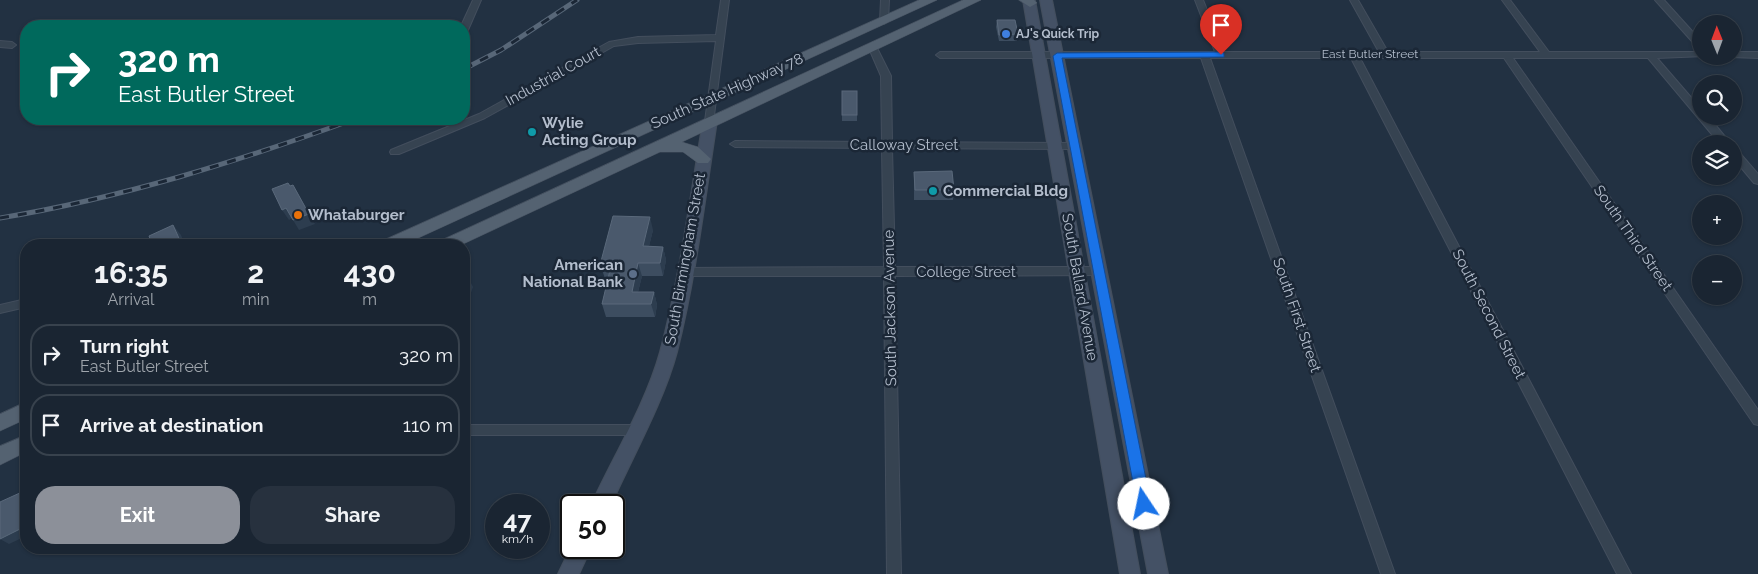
<!DOCTYPE html>
<html lang="en">
<head>
<meta charset="utf-8">
<style>
	:root { --surface:#1a2532; --page:#27313e; --text:#f1f3f6; --muted:#9fa5ac; --line:#38424d; --accent:#8c9099 }
	body { margin:0; font-family:Raleway,sans-serif; background:var(--page); color:var(--text); height:100vh; display:flex; flex-direction:column; font-size:19px; white-space:nowrap }
	* { box-sizing:border-box; margin:0 }
	p { font-size:16px; color:var(--muted) }
	.icon { flex:none; width:28px; height:28px; fill:none; stroke:currentColor; stroke-width:2; stroke-linecap:round; stroke-linejoin:round }
	.map { position:relative; flex:1; overflow:hidden }
	.details { position:absolute; left:20px; top:239px; width:450px; height:315px; display:flex; flex-direction:column; background:var(--surface); border-radius:20px; box-shadow:0 1px 4px #0004,0 0 0 1px var(--line) }
	.details>* { flex:none }
	.banner { position:absolute; left:20px; top:20px; width:450px; height:105px; border-radius:20px; box-shadow:0 1px 4px #0004,0 0 0 1px var(--line); background:#00695c; color:#fff; overflow:hidden }
	.needle { width:32px; rotate:359deg }
	.tools { position:absolute; left:1692px; top:15px; display:grid; gap:10px }
	.tools a { display:grid; place-items:center; width:50px; height:50px; border-radius:50%; background:var(--surface); box-shadow:0 1px 4px #0004,0 0 0 1px var(--line); font-size:25px }
	.speed { position:absolute; left:485px; top:494px; display:flex; gap:10px; font-size:25px; font-weight:700; text-align:center }
	.speed>* { display:grid; place-content:center; width:65px; height:65px; border-radius:50%; background:var(--surface); box-shadow:0 1px 4px #0004,0 0 0 1px var(--line); line-height:1 }
	.speed small { font-size:12px; font-weight:400 }
	.speed .limit { border:2px solid #111; border-radius:8px; background:#fff; color:#111 }
	.pin { position:absolute; display:grid; place-items:center; width:42px; height:42px; color:#fff; margin:-51px -21px; border-radius:50% 50% 50% 0; rotate:-45deg; box-shadow:0 0 5px #0007 }
	.pin .icon { rotate:45deg }
	.me { position:absolute; width:55px; margin:-28px; rotate:349deg; stroke-linejoin:round; filter:drop-shadow(0 0 4px #0008) }
	.turn { display:flex; align-items:center; gap:18px; height:105px; padding:0 15px; font-size:22px }
	.turn .icon { width:65px; height:65px; stroke-width:2.5 }
	.turn b { display:block; font-size:35px; line-height:42px }
	.eta { display:flex; justify-content:space-evenly; align-items:center; height:85px; text-align:center }
	.eta b { font-size:30px; font-weight:700; line-height:35px }
	.primary-button { display:flex; gap:10px; margin-top:auto; padding:10px 15px }
	.primary-button a { flex:1; height:58px; border-radius:20px; background:var(--accent); color:#fff; font-size:20px; font-weight:700; line-height:58px; text-align:center }
	.primary-button a+a { background:var(--page); color:var(--text) }
	ul { padding:0; list-style:none }
	li { display:flex; align-items:center; gap:15px; height:62px; margin:0 10px 8px; padding:0 5px; border:2px solid var(--line); border-radius:20px }
	li div { flex:1 }
	li b { display:block; font-size:19px }
	li em { font-style:normal }
	.map>svg:first-child { display:block }
	.lines { fill:none; stroke-linecap:round; stroke-linejoin:round }
	.street-casing { stroke:#434e5d; stroke-width:2 }
	.secondary-casing { stroke:#434e5d; stroke-width:2 }
	.primary-casing { stroke:#434e5d; stroke-width:1 }
	.street { fill:#364351; fill-rule:evenodd }
	.secondary { fill:#445165; fill-rule:evenodd }
	.primary { fill:#546271; fill-rule:evenodd }
	.rail-casing { stroke:#586778; stroke-width:5 }
	.rail { stroke:#1b2736; stroke-width:3; stroke-dasharray:9; stroke-linecap:butt }
	.wall { fill:#3d4d60 }
	.shaded-wall { fill:#2d3d4f }
	.building { fill:#4a596c; stroke:#5a697b }
	.route { fill:#1a73e8; stroke:#114b97 }
	.shop-dot { fill:#3f7fe0; stroke:#1b2736; stroke-width:2 }
	.culture-dot { fill:#0f9aa8; stroke:#1b2736; stroke-width:2 }
	.food-dot { fill:#e8710a; stroke:#1b2736; stroke-width:2 }
	.service-dot { fill:#5c6f8a; stroke:#1b2736; stroke-width:2 }
	.labels { text-anchor:middle; dominant-baseline:central; stroke-width:5; stroke-linejoin:round; paint-order:stroke }
	.far-poi-label { font-size:12px; font-weight:bold; fill:#b3bdcc; stroke:#1b2736; text-anchor:start }
	.far-street-label { font-size:12px; fill:#b3bdcc; stroke:#1b2736 }
	.street-label { font-size:15px; fill:#b3bdcc; stroke:#1b2736 }
	.poi-label { font-size:15px; font-weight:bold; fill:#b3bdcc; stroke:#1b2736; text-anchor:start }
</style>
</head>
<body>
<div class="map">
<svg width="1758" height="574" viewBox="0 0 1758 574">
	<rect width="100%" height="100%" fill="#223142"/>
	<g class="lines">
		<defs>
			<g id="street">
				<path d="M473,0H481L468,30L464,33V26H461Z"/>
				<path d="M721,0H729L713,123H707L705,121L716,41L638,43L614,46L485,118L399,154H391L390,152L391,150L479,114L609,42L638,37L716,35Z"/>
				<path d="M881,0H889L888,21L884,24L880,21Z"/>
				<path d="M1195,0H1203L1224,52H1379L1350,0H1358L1388,52H1540L1502,0H1510L1549,52H1701V56H1705L1657,58L1701,109V116H1708L1731,144H1720L1648,58H1513L1758,410V425L1754,424L1504,58H1360L1631,574H1617L1351,58H1210L1395,574H1381L1201,58H940L936,55L940,52H1215Z"/>
				<path d="M1655,0H1664L1701,41V49L1698,48Z"/>
				<path d="M0,41L12,42L16,45L12,48L0,47Z"/>
				<path d="M872,43L876,46L891,76L892,142L1073,143L1078,146L1073,149L892,148L895,267H1098L1104,271L1098,275L895,276L901,574H887L884,276H685L679,272L685,268L884,267L882,148L735,147L730,144L735,141L882,142L881,76L868,46Z"/>
				<path d="M1734,52H1758V58L1731,57L1734,56Z"/>
				<path d="M1734,150L1738,151L1758,174V184L1754,183L1734,159Z"/>
				<path d="M26,299V307L0,313V305Z"/>
				<path d="M464,425H637L641,426L643,430L641,434L637,435H464Z"/>
			</g>
			<g id="secondary">
				<path d="M1023,0H1035L1140,574H1120Z"/>
				<path d="M1040,0H1052L1168,574H1148Z"/>
				<path d="M710,117L717,121C705,198 696,277 677,352C664,401 632,458 611,505H591C613,457 646,403 660,352C680,277 690,198 703,121Z"/>
				<path d="M571,547L591,548L579,574H558Z"/>
			</g>
			<g id="primary">
				<path d="M919,0H937L403,245H380L382,241Z"/>
				<path d="M963,0H981L682,142L698,147L711,159L708,163H698L683,152H660L461,245H438L440,241Z"/>
				<path d="M1019,0H1034L1037,3L1030,7Z"/>
				<path d="M26,402V419L0,431V414Z"/>
				<path d="M26,435V452L0,465V446Z"/>
			</g>
		</defs>
		<use href="#street" class="street-casing"/>
		<use href="#secondary" class="secondary-casing"/>
		<use href="#primary" class="primary-casing"/>
		<use href="#street" class="street"/>
		<use href="#secondary" class="secondary"/>
		<use href="#primary" class="primary"/>
		<defs>
			<g id="rail">
				<path d="M464,69L501,50L577,0"/>
				<path d="M0,218C122,198 239,161 355,119"/>
			</g>
		</defs>
		<use href="#rail" class="rail-casing"/>
		<use href="#rail" class="rail"/>
	</g>
	<g class="wall">
		<path d="M997,20L1018,34L1017,41H999L996,27Z"/>
		<path d="M857,91V121H842V115Z"/>
		<path d="M914,172L954,190L953,200H914Z"/>
		<path d="M653,230L649,246L663,247L666,260L663,276H642L638,292H654L657,305L655,317H606L602,304L608,278H605L600,265Z"/>
	</g>
	<g class="shaded-wall">
		<path d="M293,185L315,224L299,230L293,220Z"/>
		<path d="M286,208L292,218L289,220L282,210Z"/>
		<path d="M650,217L653,230L646,259L643,246Z"/>
		<path d="M173,225L181,235L185,245H182Z"/>
		<path d="M663,247L666,260L663,276L660,263Z"/>
		<path d="M638,263L642,276L635,304L632,292Z"/>
		<path d="M468,277L473,287L464,312V288Z"/>
		<path d="M654,292L657,305L655,317L651,304Z"/>
		<path d="M22,492L26,496V517Z"/>
		<path d="M26,526V536L9,544L0,539Z"/>
	</g>
	<g class="building">
		<path d="M997,20H1015L1018,34L999,35Z"/>
		<rect x="842" y="91" width="15" height="24"/>
		<path d="M952,171L954,190H915L914,172Z"/>
		<path d="M288,183L290,186L293,185L309,214L293,220L286,208L282,210L272,189Z"/>
		<path d="M613,216L650,217L643,246L663,247L660,263H638L632,292H654L651,304H602L611,266L600,265Z"/>
		<path d="M173,225L182,245H152L149,236Z"/>
		<path d="M464,277H468L464,288Z"/>
		<path d="M22,492L26,517V526L0,539V502Z"/>
	</g>
	<path class="route" d="M1221,52L1224,53V57L1062,58L1151,504L1149,508L1144,510L1139,508L1137,504L1053,56L1057,53Z"/>
	<circle class="shop-dot" cx="1006" cy="34" r="5"/>
	<g class="culture-dot">
		<circle cx="532" cy="132" r="5"/>
		<circle cx="933" cy="191" r="5"/>
	</g>
	<circle class="food-dot" cx="298" cy="215" r="5"/>
	<circle class="service-dot" cx="633" cy="274" r="5"/>
	<g class="labels">
		<g class="far-poi-label">
			<text x="1016" y="34">AJ's Quick Trip</text>
		</g>
		<g class="far-street-label">
			<text x="1370" y="54">East Butler Street</text>
		</g>
		<g class="street-label">
			<text transform="translate(553 76) rotate(-29)">Industrial Court</text>
			<text transform="translate(727 91) rotate(-24)">South State Highway 78</text>
			<text x="904" y="145">Calloway Street</text>
			<text transform="translate(1633 238) rotate(55)">South Third Street</text>
			<text transform="translate(685 259) rotate(-80)">South Birmingham Street</text>
			<text x="966" y="272">College Street</text>
			<text transform="translate(1080 287) rotate(80)">South Ballard Avenue</text>
			<text transform="translate(890 308) rotate(-91)">South Jackson Avenue</text>
			<text transform="translate(1489 314) rotate(63)">South Second Street</text>
			<text transform="translate(1297 315) rotate(71)">South First Street</text>
		</g>
		<g class="poi-label">
			<text x="542" y="123">Wylie<tspan x="542" dy="17">Acting Group</tspan></text>
			<text x="943" y="191">Commercial Bldg</text>
			<text x="308" y="215">Whataburger</text>
			<text x="623" y="265" text-anchor="end">American<tspan x="623" dy="17">National Bank</tspan></text>
		</g>
	</g>
</svg>
<div class="tools">
<a><svg class="needle" viewBox="-14 -14 28 28"><path d="M0-13l5 13h-10z" fill="#e53935"/><path d="M0 13l5-13h-10z" fill="#9fa5ac"/></svg></a>
<a><svg class="icon" aria-label="search" viewBox="0 0 24 24"><circle cx="10" cy="10" r="6"/><path d="M15 15l6 6"/></svg></a>
<a><svg class="icon" aria-label="layers" viewBox="0 0 24 24"><path d="M12 4l9 5-9 5-9-5zM3 14l9 5 9-5"/></svg></a>
<a>+</a>
<a>−</a>
</div>
<div class="speed"><div>47<small>km/h</small></div><div class="limit">50</div></div>
<div class="pin" style="left:1221px;top:55px;background:#d93025"><svg class="icon" aria-label="arrive" viewBox="0 0 24 24"><path d="M6 21V4h12l-3 4 3 4H6"/></svg></div>
<svg class="me" style="left:1144px;top:504px" viewBox="-20 -20 40 40"><circle r="19" fill="#fff"/><path d="M0-13L10 11 0 6-10 11z" fill="#1a73e8"/></svg>
<div class="banner">
<div class="turn"><svg class="icon" aria-label="right" viewBox="0 0 24 24"><path d="M7 20v-9h11M14 6l5 5-5 5"/></svg><div><b>320 m</b>East Butler Street</div></div>
</div>
<section class="details">
<div class="eta">
<div><b>16:35</b><p>Arrival</p></div>
<div><b>2</b><p>min</p></div>
<div><b>430</b><p>m</p></div>
</div>
<ul>
<li><svg class="icon" aria-label="right" viewBox="0 0 24 24"><path d="M7 20v-9h11M14 6l5 5-5 5"/></svg><div><b>Turn right</b><p>East Butler Street</p></div><em>320 m</em></li>
<li><svg class="icon" aria-label="arrive" viewBox="0 0 24 24"><path d="M6 21V4h12l-3 4 3 4H6"/></svg><div><b>Arrive at destination</b></div><em>110 m</em></li>
</ul>
<div class="primary-button"><a>Exit</a><a>Share</a></div>
</section>
</div>
</body>
</html>
